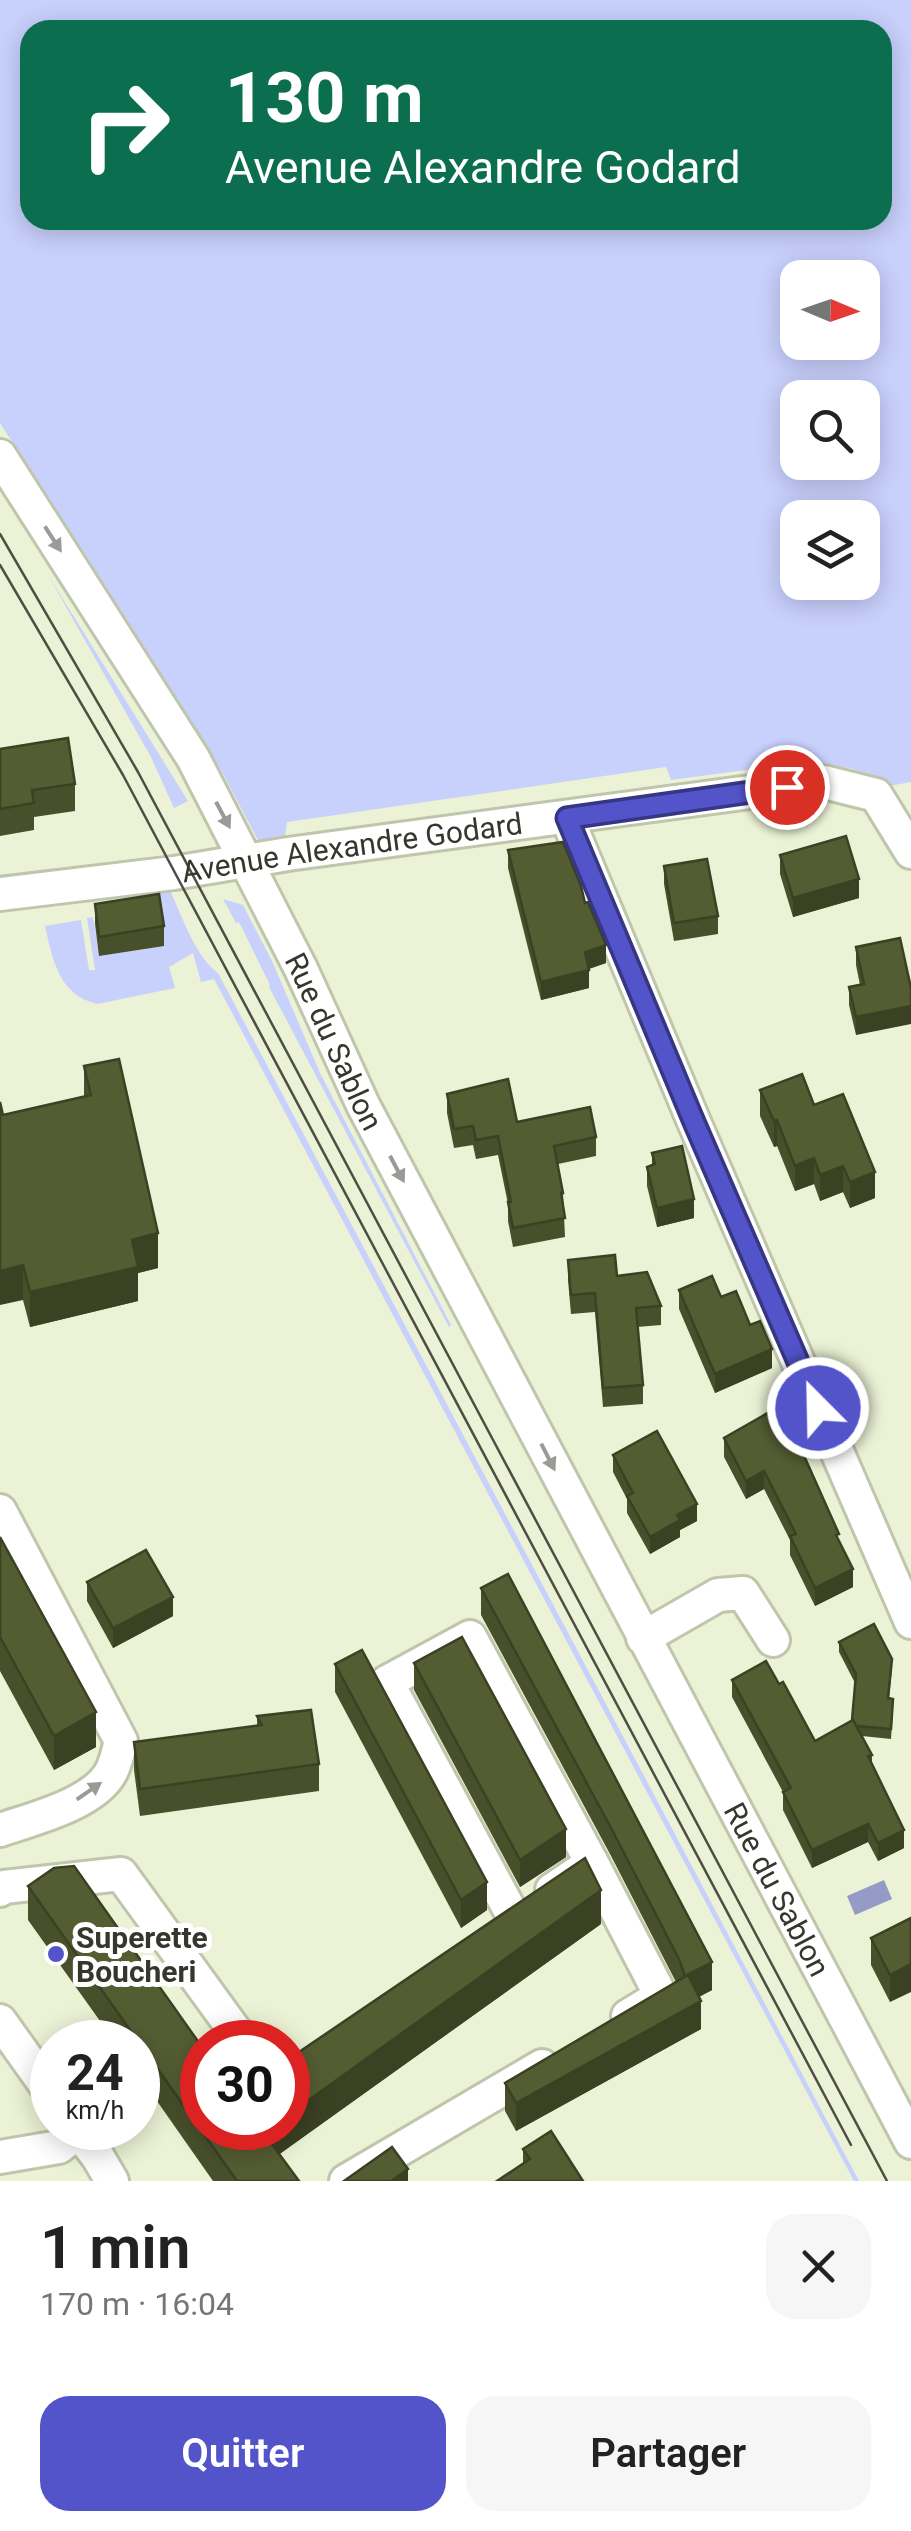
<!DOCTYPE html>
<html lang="fr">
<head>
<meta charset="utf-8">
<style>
	:root { --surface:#fff; --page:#f6f6f6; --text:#222; --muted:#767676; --accent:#5353ca }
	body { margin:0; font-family:Roboto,sans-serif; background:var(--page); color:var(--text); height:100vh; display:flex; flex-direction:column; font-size:38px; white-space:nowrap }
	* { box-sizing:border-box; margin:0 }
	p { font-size:32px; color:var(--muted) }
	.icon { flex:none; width:55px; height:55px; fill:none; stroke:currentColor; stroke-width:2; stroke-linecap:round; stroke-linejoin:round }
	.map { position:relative; height:2181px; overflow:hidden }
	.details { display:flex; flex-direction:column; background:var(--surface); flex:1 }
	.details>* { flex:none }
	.banner { position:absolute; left:20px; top:20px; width:872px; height:210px; border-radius:30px; box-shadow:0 5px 25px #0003; background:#0b6e4f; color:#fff; overflow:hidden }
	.needle { width:65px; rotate:92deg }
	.controls { position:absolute; left:780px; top:260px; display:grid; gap:20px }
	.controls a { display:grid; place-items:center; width:100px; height:100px; border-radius:20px; background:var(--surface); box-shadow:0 5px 25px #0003; font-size:50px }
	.speed { position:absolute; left:30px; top:2020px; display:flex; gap:20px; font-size:50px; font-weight:700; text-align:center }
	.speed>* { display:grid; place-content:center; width:130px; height:130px; border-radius:50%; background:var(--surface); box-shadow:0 5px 25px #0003; line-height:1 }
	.speed small { font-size:25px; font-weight:400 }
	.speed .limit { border:15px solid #d22; background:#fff; color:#111 }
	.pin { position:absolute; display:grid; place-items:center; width:85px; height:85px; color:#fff; margin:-42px; border:5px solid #fff; border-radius:50%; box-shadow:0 2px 10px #0007 }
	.me { position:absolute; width:110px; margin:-55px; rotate:337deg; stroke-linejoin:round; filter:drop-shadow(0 0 8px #0008) }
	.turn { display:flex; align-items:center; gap:35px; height:210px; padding:0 40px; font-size:45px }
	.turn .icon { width:130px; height:130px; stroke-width:2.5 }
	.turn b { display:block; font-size:70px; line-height:85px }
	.round { display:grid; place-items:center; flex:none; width:105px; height:105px; border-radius:30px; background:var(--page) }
	.headline { display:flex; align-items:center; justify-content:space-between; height:170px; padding:0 40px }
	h1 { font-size:60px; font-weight:600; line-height:75px }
	.button { display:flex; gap:20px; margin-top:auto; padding:20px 40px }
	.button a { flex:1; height:115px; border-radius:30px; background:var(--accent); color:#fff; font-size:40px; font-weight:600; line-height:115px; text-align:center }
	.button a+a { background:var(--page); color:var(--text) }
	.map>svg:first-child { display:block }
	.green { fill:#c8d0fc; fill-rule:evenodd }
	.water { fill:#949bc7 }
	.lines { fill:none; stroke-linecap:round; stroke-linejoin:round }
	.street-casing { stroke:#bfc6ab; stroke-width:38 }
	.street { stroke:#fff; stroke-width:32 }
	.tram { stroke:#4d4f42; stroke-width:2.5 }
	.wall { fill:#48502b }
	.shaded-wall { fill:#3b4123 }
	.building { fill:#545d32; stroke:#3b4123; stroke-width:2.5 }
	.oneway { fill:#9a9b96 }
	.route-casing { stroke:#363683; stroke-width:25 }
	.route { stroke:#5353ca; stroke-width:18 }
	.poi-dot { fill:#5353ca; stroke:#fff; stroke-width:4 }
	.labels { text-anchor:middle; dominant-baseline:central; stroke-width:10; stroke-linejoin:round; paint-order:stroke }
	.street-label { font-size:30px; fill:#35372c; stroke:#fff }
	.poi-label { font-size:30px; font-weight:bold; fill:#35372c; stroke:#fff; text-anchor:start }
</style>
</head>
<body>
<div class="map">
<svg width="911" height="2181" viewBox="0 0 911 2181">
	<rect width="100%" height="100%" fill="#ebf2d5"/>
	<g class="green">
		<path d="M0,0H911V782L889,786L853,769L812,761L671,780L666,767L287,822L284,841L261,846L223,774L0,423ZM30,30H882V220H30ZM798,278H862V342H798ZM798,398H862V462H798ZM798,518H862V582H798Z"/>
		<path d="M48,575L188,801L174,808L151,757Z"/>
		<path d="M170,891C183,917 194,955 218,973L859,2181H854L214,979L201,982L193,953L169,967L175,988L97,1004C58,994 53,960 45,926L81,920L89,970H95L87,918L93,917L100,956L159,913L157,894Z"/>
		<path d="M223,899L243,905L272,961L320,1073L451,1325L449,1327L269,987L270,985L239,922L236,923Z"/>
	</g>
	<path class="water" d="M884,1880L892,1899L855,1915L847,1896Z"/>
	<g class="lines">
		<defs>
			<g id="street">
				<path id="s1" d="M0,456L193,758L301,969L363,1105L911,2142"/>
				<path d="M567,818L694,1122L911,1622"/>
				<path id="s2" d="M0,894L174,873L288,854L824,782L876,795L911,852"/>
				<path d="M0,1511L121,1741C118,1751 116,1763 111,1772C94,1804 32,1819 0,1830"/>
				<path d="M643,1638L718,1595L743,1593L773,1640"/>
				<path d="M0,1890L4,1887L121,1874L243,2042"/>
				<path d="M552,1890L592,1863L661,1996L628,2016"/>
				<path d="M513,1916L387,1682L470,1637L592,1863"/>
				<path d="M0,2021L52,2094"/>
				<path d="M76,2128L98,2157L112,2181"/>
				<path d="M0,2157L59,2147L79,2131"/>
				<path d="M346,2181L542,2066"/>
			</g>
		</defs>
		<use href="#street" class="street-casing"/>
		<use href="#street" class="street"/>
		<g class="tram">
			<path d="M0,534L138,772L887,2181"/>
			<path d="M0,565L123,775L851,2145"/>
		</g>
	</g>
	<g class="wall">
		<path d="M0,749L75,784V811L34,817V830L0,836Z"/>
		<path d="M508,850L606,963L589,969V988L541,1000L508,868Z"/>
		<path d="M780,855L859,898L793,917L780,874Z"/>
		<path d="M664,866L718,916V934L674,941L664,884Z"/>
		<path d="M95,904L164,926V946L99,956L95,924Z"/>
		<path d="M900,938L856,1035L849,1005V987L860,985L856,965V947Z"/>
		<path d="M84,1066L158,1268L138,1273V1301L30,1327L23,1300L3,1115L84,1096Z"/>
		<path d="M760,1090L814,1105L875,1198L850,1208L843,1192L820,1201L814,1184L795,1191L777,1146L774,1147L760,1116Z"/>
		<path d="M447,1094L517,1122L596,1137V1156L558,1164L563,1193L565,1237L513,1247L508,1221V1204L498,1155L476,1159L473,1145L454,1148L447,1113Z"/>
		<path d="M652,1153L694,1218L657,1227L647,1186V1167L652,1165Z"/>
		<path d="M568,1260L617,1276L661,1306V1325L637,1327L643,1385V1404L603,1407L595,1312L571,1314L568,1280Z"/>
		<path d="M679,1290L721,1297L750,1325L772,1368L715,1393L679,1309Z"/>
		<path d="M724,1438L803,1453L839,1542L853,1587L815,1606L790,1555V1540L764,1489L746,1499L724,1457Z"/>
		<path d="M613,1455L697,1521L680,1530V1537L650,1554L627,1513V1499L613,1472Z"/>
		<path d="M0,1537L96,1747L54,1770L0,1671Z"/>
		<path d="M87,1582L173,1616L113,1648L87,1601Z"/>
		<path d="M481,1588L712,1990L699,1997L701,2029L516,2131L505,2111V2083L676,1982L610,1854L481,1615Z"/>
		<path d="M839,1642L892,1669L889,1698L893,1708L891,1739L862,1736L872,1755V1764L904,1848L878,1861L868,1842L812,1868L783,1810V1792L732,1697V1680L779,1684L815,1741L852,1720L855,1683L839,1652Z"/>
		<path d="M414,1663L566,1857L520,1887L414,1690Z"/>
		<path d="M335,1664L487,1910L461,1928L335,1692Z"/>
		<path d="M257,1716L319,1764V1791L140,1816L134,1770V1742L257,1726Z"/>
		<path d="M28,1886L202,2128L290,2055L601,1924L279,2154L299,2181H213L138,2074V2042H115L28,1920Z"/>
		<path d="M911,1918L890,2002L871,1965V1938Z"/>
		<path d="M523,2149L583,2181L523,2163Z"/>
	</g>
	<g class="shaded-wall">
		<path d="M859,879V898L793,917V898Z"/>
		<path d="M606,945V963L585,970V952Z"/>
		<path d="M589,970V988L541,1000V982Z"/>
		<path d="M911,1006V1024L856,1035V1017Z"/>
		<path d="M777,1120V1146L774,1147V1121Z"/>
		<path d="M814,1158V1184L795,1191V1166Z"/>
		<path d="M843,1166V1192L820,1201V1175Z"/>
		<path d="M875,1172V1198L850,1208V1182Z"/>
		<path d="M694,1199V1218L657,1227V1208Z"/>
		<path d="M158,1233V1268L138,1273V1301L30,1327V1292L132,1240Z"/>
		<path d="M23,1265V1300L0,1305V1271Z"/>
		<path d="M772,1349V1368L715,1393V1374Z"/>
		<path d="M764,1471V1489L746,1499V1481Z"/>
		<path d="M697,1504V1521L680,1530V1537L650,1554V1537L677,1515Z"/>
		<path d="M853,1569V1587L815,1606V1588Z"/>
		<path d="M173,1597V1616L113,1648V1628Z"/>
		<path d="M96,1712V1747L54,1770V1736Z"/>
		<path d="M868,1824V1842L812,1868V1850Z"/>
		<path d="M566,1829V1857L520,1887V1860Z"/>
		<path d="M904,1830V1848L878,1861V1843Z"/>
		<path d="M487,1882V1910L461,1928V1900Z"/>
		<path d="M601,1890V1924L263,2166V2132L270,2128H288V2115Z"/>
		<path d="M712,1962V1990L685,2004V1976Z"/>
		<path d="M911,1964V1992L890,2002V1975Z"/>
		<path d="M701,2001V2029L516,2131V2103Z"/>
		<path d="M408,2169V2181H391Z"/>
	</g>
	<g class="building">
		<path d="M68,738L75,784L32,790L34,803L0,809V749Z"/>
		<path d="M846,836L859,879L793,898L780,855Z"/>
		<path d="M563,842L581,886L585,903L588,902L606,945L585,952L589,970L541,982L508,850Z"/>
		<path d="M707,859L718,916L674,923L664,866Z"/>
		<path d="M159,894L164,926L99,937L95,904Z"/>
		<path d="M900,938L911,988V1006L856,1017L849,987L864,984L856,947Z"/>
		<path d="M119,1059L158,1233L132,1240L138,1267L30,1292L23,1265L0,1271V1102L3,1115L91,1095L84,1066Z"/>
		<path d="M802,1074L814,1105L843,1094L875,1172L850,1182L843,1166L820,1175L814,1158L795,1166L777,1120L774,1121L760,1090Z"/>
		<path d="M508,1079L517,1122L590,1107L596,1137L554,1146L563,1193H561L565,1218L513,1228L508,1202H511L498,1136L476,1140L473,1126L454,1129L447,1094Z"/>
		<path d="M682,1146L694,1199L657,1208L647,1167L655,1164L652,1153Z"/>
		<path d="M615,1255L617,1276L647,1272L661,1306L636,1308L643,1385L603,1388L595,1293L571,1295L568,1260Z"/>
		<path d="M712,1276L721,1297L736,1291L750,1325L760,1321L772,1349L715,1374L679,1290Z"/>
		<path d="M780,1406L803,1448L801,1449L839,1534L836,1535L853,1569L815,1588L790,1536L796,1534L764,1471L746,1481L724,1438Z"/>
		<path d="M657,1431L697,1504L677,1515L680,1520L650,1537L627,1496L633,1493L613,1455Z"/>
		<path d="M0,1537L96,1712L54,1736L0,1637Z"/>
		<path d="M146,1550L173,1597L113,1628L87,1582Z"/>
		<path d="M508,1574L712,1962L685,1976L679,1959L610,1826L481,1588Z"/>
		<path d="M874,1624L892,1659L888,1698L893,1699L891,1729L856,1726L853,1720H852L856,1674L839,1642Z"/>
		<path d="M462,1637L566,1829L520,1860L414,1663Z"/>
		<path d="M362,1650L487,1882L461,1900L335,1664Z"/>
		<path d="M766,1661L779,1684L783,1682L815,1741L853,1720L872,1755L868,1756L904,1830L878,1843L868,1824L812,1850L783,1792L791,1788L732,1680Z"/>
		<path d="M311,1710L319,1764L140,1789L134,1742L262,1725L257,1716Z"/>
		<path d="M585,1858L601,1890L288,2115V2055L299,2052Z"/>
		<path d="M74,1866L202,2047V2128H270L263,2132L299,2181H237L28,1886L54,1868Z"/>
		<path d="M911,1918V1964L890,1975L871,1938Z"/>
		<path d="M688,1975L701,2001L516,2103L505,2083Z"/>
		<path d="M551,2131L583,2181H497L530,2159L523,2149Z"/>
		<path d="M392,2147L408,2169L391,2181H344Z"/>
	</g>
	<defs><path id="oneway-solid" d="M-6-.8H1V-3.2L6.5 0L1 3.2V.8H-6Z" transform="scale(2.5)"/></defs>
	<g class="oneway">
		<use href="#oneway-solid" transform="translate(53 539) rotate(57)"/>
		<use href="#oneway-solid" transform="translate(223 815) rotate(62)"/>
		<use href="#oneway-solid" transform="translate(397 1169) rotate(62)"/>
		<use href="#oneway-solid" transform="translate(548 1457) rotate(63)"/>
		<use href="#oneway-solid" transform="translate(89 1791) rotate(-35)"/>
	</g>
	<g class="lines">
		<defs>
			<path id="route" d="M787,787L567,818L694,1122L818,1408"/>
		</defs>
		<use href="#route" class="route-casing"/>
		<use href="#route" class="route"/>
	</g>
	<circle class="poi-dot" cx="56" cy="1954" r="10"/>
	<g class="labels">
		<g class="street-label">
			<text stroke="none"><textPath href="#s2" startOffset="355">Avenue Alexandre Godard</textPath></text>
			<text stroke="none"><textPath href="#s1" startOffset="675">Rue du Sablon</textPath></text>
			<text stroke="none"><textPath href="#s1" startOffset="1632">Rue du Sablon</textPath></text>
		</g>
		<g class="poi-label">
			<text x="76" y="1937">Superette<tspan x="76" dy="34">Boucheri</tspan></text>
		</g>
	</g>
</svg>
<div class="controls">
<a><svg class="needle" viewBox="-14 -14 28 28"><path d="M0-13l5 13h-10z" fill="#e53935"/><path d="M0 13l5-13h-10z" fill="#767676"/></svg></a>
<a><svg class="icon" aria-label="search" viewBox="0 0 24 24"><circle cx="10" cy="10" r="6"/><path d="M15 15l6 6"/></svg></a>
<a><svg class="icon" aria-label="layers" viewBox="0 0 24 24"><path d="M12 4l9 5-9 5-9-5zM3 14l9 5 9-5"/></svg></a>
</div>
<div class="speed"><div>24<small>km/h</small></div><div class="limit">30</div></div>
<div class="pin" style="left:787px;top:787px;background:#d93025"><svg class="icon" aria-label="arrive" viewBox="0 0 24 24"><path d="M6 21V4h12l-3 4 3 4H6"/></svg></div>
<svg class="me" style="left:818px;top:1408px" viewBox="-20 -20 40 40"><circle r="17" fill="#5353ca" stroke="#fff" stroke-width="3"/><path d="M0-11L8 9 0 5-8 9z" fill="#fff"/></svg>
<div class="banner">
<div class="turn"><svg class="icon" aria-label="right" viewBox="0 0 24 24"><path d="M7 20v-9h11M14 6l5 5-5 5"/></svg><div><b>130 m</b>Avenue Alexandre Godard</div></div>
</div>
</div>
<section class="details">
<div class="headline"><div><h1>1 min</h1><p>170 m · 16:04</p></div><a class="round"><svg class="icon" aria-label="close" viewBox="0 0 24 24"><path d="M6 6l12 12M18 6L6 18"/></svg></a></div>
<div class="button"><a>Quitter</a><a>Partager</a></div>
</section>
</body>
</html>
